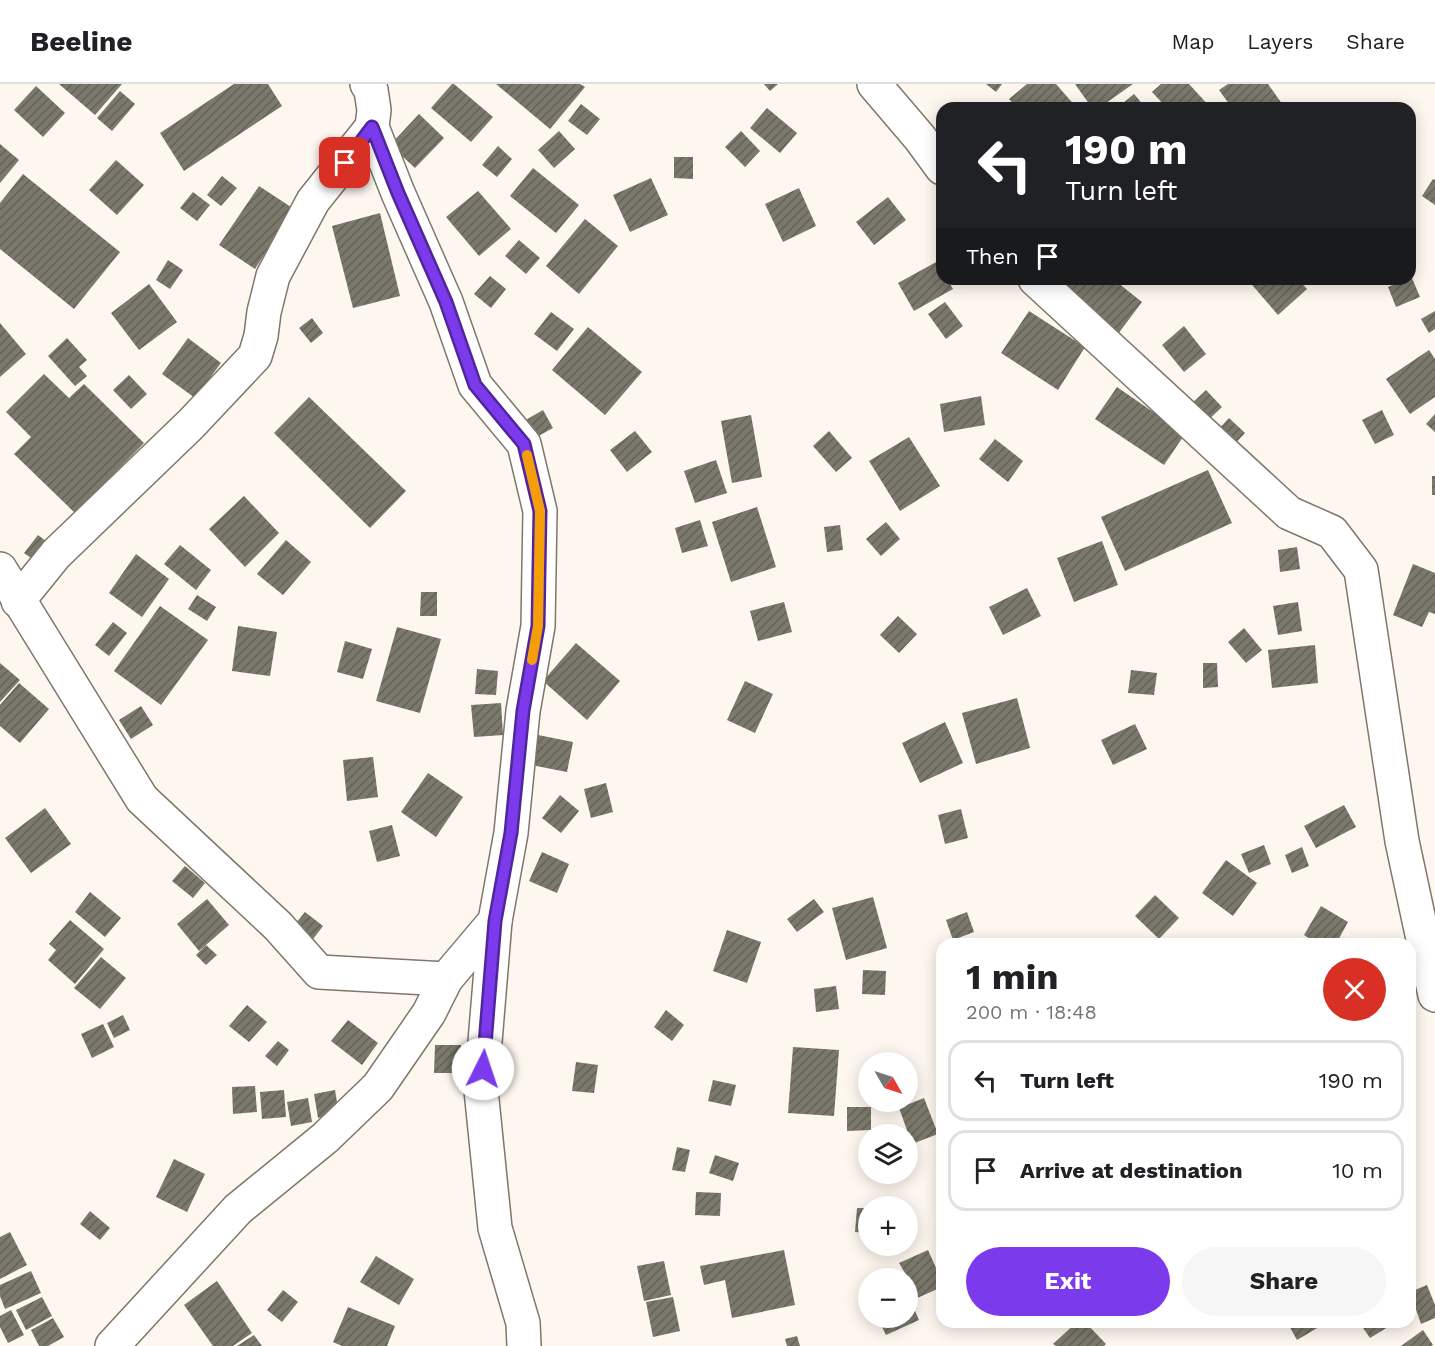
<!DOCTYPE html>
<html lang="en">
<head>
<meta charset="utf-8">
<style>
	:root { --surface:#fff; --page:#f6f6f6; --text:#202124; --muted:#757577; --line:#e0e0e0; --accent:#7c3aed }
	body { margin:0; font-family:"Work Sans",sans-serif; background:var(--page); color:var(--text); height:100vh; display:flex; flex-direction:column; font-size:22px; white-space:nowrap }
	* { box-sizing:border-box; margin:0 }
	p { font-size:20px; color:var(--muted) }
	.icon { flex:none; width:33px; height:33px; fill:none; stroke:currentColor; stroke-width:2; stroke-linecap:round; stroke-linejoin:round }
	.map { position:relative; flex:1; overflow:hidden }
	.side { position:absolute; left:936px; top:854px; width:480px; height:390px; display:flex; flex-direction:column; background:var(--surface); border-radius:18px; box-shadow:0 3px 15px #0003 }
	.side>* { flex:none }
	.hud { position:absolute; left:936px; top:18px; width:480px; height:183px; border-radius:18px; box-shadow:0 3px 15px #0003; background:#202124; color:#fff; overflow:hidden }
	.needle { width:39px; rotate:129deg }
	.tools { position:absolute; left:858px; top:968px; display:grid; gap:12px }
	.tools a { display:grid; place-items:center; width:60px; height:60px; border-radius:50%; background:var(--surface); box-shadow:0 3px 15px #0003; font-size:30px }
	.pin { position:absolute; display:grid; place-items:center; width:51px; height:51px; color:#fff; margin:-26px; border-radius:12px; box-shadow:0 3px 9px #0006 }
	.me { position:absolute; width:66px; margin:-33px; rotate:4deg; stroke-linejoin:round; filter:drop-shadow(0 0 4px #0008) }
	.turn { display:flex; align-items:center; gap:21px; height:126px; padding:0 30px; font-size:27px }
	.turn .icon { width:78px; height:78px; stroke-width:2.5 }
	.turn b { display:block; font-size:42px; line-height:51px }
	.then { display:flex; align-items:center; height:57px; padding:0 30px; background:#0003; gap:12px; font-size:22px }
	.round { display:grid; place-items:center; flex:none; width:63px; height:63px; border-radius:32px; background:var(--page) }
	.summary { display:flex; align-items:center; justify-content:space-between; height:102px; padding:0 30px }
	h1 { font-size:36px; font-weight:700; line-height:45px }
	.button { display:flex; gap:12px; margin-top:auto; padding:12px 30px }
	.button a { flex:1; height:69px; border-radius:36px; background:var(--accent); color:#fff; font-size:24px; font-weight:700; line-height:69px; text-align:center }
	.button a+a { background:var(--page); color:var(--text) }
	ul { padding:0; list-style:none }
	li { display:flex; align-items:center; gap:18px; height:81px; margin:0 12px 9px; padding:0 18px; border:3px solid var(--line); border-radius:18px }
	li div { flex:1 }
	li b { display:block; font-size:22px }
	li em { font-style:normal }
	header { display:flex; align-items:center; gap:36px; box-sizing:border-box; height:84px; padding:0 30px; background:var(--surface); border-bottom:2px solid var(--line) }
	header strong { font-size:28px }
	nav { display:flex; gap:33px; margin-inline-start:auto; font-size:21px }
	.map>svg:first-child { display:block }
	.building { fill:url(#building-hatch) }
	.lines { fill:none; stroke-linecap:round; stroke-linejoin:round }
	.minor-casing { stroke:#80766b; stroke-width:36 }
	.minor { stroke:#fff; stroke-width:33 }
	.route-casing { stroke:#51269a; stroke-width:15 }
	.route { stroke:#7c3aed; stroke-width:10 }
	.slow { stroke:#f59e0b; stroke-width:10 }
</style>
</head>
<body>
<header>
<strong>Beeline</strong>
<nav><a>Map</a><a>Layers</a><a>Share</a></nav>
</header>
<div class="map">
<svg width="1435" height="1262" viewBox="0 0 1435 1262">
	<defs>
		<pattern id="building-hatch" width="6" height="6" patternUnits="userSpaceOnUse" patternTransform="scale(1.5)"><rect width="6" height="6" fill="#7a796b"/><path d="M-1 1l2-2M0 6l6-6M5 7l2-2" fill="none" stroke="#636257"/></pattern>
	</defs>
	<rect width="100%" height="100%" fill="#fef7ef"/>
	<g class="building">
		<path d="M59,0H122L95,31Z"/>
		<path d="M234,0H268L282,22L184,87L160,49Z"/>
		<path d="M452,0H454L493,33L471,58L431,24Z"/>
		<path d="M496,0H580L585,3L550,45Z"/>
		<path d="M764,0H778L770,7Z"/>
		<path d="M986,0H1002L996,8Z"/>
		<path d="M1027,0H1056L1077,24H1017L1009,15Z"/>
		<path d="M1075,0H1133L1099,24H1092Z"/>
		<path d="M1161,0H1189L1210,23L1167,24L1152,8Z"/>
		<path d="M1228,0H1268L1285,24H1232L1219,6Z"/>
		<path d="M36,2L65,29L43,53L14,26Z"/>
		<path d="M120,7L135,20L112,47L97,34Z"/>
		<path d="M1134,10L1146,24H1117Z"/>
		<path d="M581,20L600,35L587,51L568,37Z"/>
		<path d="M767,24L797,49L780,69L750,44Z"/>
		<path d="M419,30L444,54L415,84L390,61Z"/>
		<path d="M559,47L575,65L554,84L538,66Z"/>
		<path d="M741,47L760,67L745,83L725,63Z"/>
		<path d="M0,60L19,76L0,99Z"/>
		<path d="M498,62L512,75L497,93L482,81Z"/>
		<path d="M674,73H693V95L674,94Z"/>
		<path d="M116,76L144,101L117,131L89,106Z"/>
		<path d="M533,84L579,121L556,149L510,112Z"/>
		<path d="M23,90L120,168L74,225L0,165V119Z"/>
		<path d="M222,92L237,104L221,122L207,111Z"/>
		<path d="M651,94L668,131L630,148L613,111Z"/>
		<path d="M1433,95L1435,96V121L1422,112Z"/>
		<path d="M259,102L294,125L255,185L219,161Z"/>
		<path d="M799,104L816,142L783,158L765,120Z"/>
		<path d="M478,107L511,145L479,172L446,133Z"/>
		<path d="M193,108L210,121L197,137L180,124Z"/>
		<path d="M888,113L906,136L874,161L856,138Z"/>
		<path d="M380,129L400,212L353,224L332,142Z"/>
		<path d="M585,135L618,162L579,210L546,182Z"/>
		<path d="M519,156L540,174L526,190L505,172Z"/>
		<path d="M168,176L183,186L170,205L156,196Z"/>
		<path d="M938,177L942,185V195H947L953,205L914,227L898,199Z"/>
		<path d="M490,192L506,205L491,224L474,210Z"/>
		<path d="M1412,194L1420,213L1396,223L1388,203Z"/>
		<path d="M1061,195H1113L1142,218L1118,250L1056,202Z"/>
		<path d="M1247,195H1298L1307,205L1278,231Z"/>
		<path d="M149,200L177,238L139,266L111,229Z"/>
		<path d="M945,218L963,242L946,255L928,230Z"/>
		<path d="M1029,227L1085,263L1058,306L1001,269Z"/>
		<path d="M1435,227V245L1429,249L1421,235Z"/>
		<path d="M551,228L574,245L557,267L534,250Z"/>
		<path d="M312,234L323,249L311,259L299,244Z"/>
		<path d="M0,239L26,270L0,293Z"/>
		<path d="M1184,242L1206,270L1184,288L1162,261Z"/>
		<path d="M588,243L642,288L605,331L552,286Z"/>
		<path d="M67,254L87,276L79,283L87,292L75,302L48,272Z"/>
		<path d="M188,254L221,279L195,314L162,290Z"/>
		<path d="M1429,266L1435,275V313L1410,330L1386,295Z"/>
		<path d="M44,290L69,314L84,300L144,359L75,429L14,370L31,353L6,328Z"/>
		<path d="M129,291L147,310L131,325L113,306Z"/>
		<path d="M1117,303L1185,350L1164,381L1095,335Z"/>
		<path d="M1206,306L1222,323L1201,343L1185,326Z"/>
		<path d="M981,312L985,341L944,348L940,320Z"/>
		<path d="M309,313L406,407L370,444L274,349Z"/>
		<path d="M543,326L553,344L533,355L524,337Z"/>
		<path d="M1382,326L1394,351L1375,360L1362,336Z"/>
		<path d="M1435,330V348L1426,340Z"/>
		<path d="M751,331L762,393L732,399L721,337Z"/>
		<path d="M1229,334L1245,349L1230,365L1214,350Z"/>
		<path d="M635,347L652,368L627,388L610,366Z"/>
		<path d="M829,347L852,374L836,388L813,362Z"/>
		<path d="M909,353L940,402L900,427L869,377Z"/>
		<path d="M995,355L1023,377L1008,398L979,375Z"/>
		<path d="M716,376L727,409L695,419L684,387Z"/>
		<path d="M1208,386L1232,439L1125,487L1101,433Z"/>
		<rect x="1432" y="392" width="3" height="19"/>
		<path d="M244,412L279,449L245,483L209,445Z"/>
		<path d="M757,423L776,483L731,498L712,438Z"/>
		<path d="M700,436L708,462L682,469L675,444Z"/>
		<path d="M886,438L900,455L881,472L866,455Z"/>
		<path d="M840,441L843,466L827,468L824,443Z"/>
		<path d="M38,451L51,461L38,479L24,469Z"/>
		<path d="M286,456L311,478L283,511L257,490Z"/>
		<path d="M1102,457L1118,501L1074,518L1057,474Z"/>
		<path d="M180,461L211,486L196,506L164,480Z"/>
		<path d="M1297,463L1300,485L1280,488L1278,466Z"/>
		<path d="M136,470L169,495L142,533L109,509Z"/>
		<path d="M1413,480L1435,489V530L1429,528L1422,543L1393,531Z"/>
		<path d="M1027,504L1041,532L1003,551L989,523Z"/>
		<path d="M421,508H437V532H420Z"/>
		<path d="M197,511L216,523L207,537L188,525Z"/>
		<path d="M784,518L792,548L758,557L750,527Z"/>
		<path d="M1298,518L1302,547L1278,551L1273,522Z"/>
		<path d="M160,522L208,556L161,621L114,587Z"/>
		<path d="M898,532L917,550L899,569L880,551Z"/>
		<path d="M113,538L127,549L109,572L95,561Z"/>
		<path d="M238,542L277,548L270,592L232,587Z"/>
		<path d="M397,543L441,555L420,629L376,617Z"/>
		<path d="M1244,544L1262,566L1246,579L1228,558Z"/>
		<path d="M345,557L372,565L363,595L337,588Z"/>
		<path d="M576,559L620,597L587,636L543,597Z"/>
		<path d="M1315,561L1318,599L1272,604L1268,566Z"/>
		<path d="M0,579L20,596L0,618Z"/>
		<path d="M1203,579H1217L1218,603L1203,604Z"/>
		<path d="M477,585L498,587L496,611L475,610Z"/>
		<path d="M1131,586L1157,589L1154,611L1128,609Z"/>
		<path d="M745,597L773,610L755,649L727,636Z"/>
		<path d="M19,599L49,625L20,659L0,642V621Z"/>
		<path d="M1017,614L1030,664L976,680L962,629Z"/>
		<path d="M501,619L503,651L474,653L471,621Z"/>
		<path d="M141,622L153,641L131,655L119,636Z"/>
		<path d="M945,638L963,679L920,699L902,659Z"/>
		<path d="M1135,640L1147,665L1113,681L1101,656Z"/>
		<path d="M533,650L573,658L567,688L526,680Z"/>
		<path d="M373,673L378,713L347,717L343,676Z"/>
		<path d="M428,689L463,713L436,753L401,728Z"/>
		<path d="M606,699L613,728L591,734L584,705Z"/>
		<path d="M560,711L579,727L561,749L542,734Z"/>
		<path d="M1344,721L1356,743L1316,764L1304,742Z"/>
		<path d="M45,724L71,760L31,789L5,754Z"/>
		<path d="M961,725L968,754L945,760L938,731Z"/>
		<path d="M392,741L400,772L377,778L369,747Z"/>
		<path d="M1264,761L1271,780L1249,789L1241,770Z"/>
		<path d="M1302,763L1309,782L1292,789L1285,771Z"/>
		<path d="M542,768L569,780L557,809L529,797Z"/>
		<path d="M1226,776L1257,799L1233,832L1202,809Z"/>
		<path d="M185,782L205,799L193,814L172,797Z"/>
		<path d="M90,808L121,834L105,853L75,828Z"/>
		<path d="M1155,811L1179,834L1159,855L1135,832Z"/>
		<path d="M873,813L887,864L846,876L832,824Z"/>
		<path d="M207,815L229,841L199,867L177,840Z"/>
		<path d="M814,815L824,828L797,848L787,835Z"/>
		<path d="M1321,822L1348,838L1336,860H1318L1304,851Z"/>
		<path d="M305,828L323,842L310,859L292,844Z"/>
		<path d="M967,828L974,848L953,856L946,836Z"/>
		<path d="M70,836L104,865L75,900L48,876L56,866L49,860Z"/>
		<path d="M727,846L761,858L747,899L713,887Z"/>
		<path d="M206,861L217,871L206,881L196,871Z"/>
		<path d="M101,873L126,894L100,925L74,904Z"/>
		<path d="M863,886L886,887L885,911L862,910Z"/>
		<path d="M836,902L839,925L816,928L814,905Z"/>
		<path d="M247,921L267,938L249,958L229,942Z"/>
		<path d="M666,926L684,941L672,957L654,943Z"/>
		<path d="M123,931L130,946L114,954L107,939Z"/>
		<path d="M348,936L378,959L362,981L331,957Z"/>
		<path d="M103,940L114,963L92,974L81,950Z"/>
		<path d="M278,957L289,966L277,982L265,972Z"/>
		<path d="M435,961H461V989H434Z"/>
		<path d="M793,963L839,966L834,1032L788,1029Z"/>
		<path d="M576,978L598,981L594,1009L572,1007Z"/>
		<path d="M713,996L736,1001L731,1022L708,1017Z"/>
		<path d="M255,1002L257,1028L233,1030L232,1003Z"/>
		<path d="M284,1006L286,1033L262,1035L260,1008Z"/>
		<path d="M335,1006L339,1030L318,1034L314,1010Z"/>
		<path d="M308,1014L312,1038L291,1042L287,1018Z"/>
		<path d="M924,1014L938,1050L912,1060L899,1024Z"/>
		<path d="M847,1023H871V1046L847,1047Z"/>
		<path d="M677,1063L690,1066L685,1088L672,1086Z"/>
		<path d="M715,1071L739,1079L733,1097L709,1089Z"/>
		<path d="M174,1075L205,1090L187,1128L156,1113Z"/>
		<path d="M696,1108L721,1109L720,1132L695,1131Z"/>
		<path d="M857,1124H868V1149L855,1148Z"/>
		<path d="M90,1127L110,1144L100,1156L80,1140Z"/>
		<path d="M10,1148L27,1181L0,1195V1153Z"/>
		<path d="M784,1166L795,1221L732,1234L725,1196L704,1201L700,1182Z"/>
		<path d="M928,1166L942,1197V1203L915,1215L908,1194L899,1179Z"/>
		<path d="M376,1172L414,1195L399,1221L360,1198Z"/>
		<path d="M664,1177L671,1211L644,1217L637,1182Z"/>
		<path d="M31,1187L41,1209L5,1225L0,1212V1201Z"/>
		<path d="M217,1197L252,1249L233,1262H213L184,1221Z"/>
		<path d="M1427,1201L1435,1221V1234L1421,1240L1410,1208Z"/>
		<path d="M283,1206L298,1218L282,1238L267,1226Z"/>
		<path d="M908,1211L919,1236L886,1251L877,1233H908Z"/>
		<path d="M42,1213L52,1232L26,1246L16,1226Z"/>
		<path d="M673,1213L680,1247L653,1253L646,1218Z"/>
		<path d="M348,1223L395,1242L387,1262H342L333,1258Z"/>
		<path d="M11,1226L24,1251L8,1259L0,1243V1232Z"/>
		<path d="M53,1234L64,1253L48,1262H39L31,1246Z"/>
		<path d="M1077,1238H1085L1106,1260L1104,1262H1056L1053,1260Z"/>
		<path d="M1287,1238H1322L1324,1240L1297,1256Z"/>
		<path d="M1359,1238H1396L1370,1254Z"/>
		<path d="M1423,1246L1433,1261L1431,1262H1401Z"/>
		<path d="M254,1251L262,1262H237Z"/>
		<path d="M797,1252L800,1262H787L785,1255Z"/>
	</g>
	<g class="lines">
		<defs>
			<g id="minor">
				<path d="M874,0L920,54L942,84"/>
				<path d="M1035,195L1289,429L1332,448L1361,486L1402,757L1435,911"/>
				<path d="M0,485L142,715L278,842L319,888L446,895"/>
				<path d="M18,517L56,470L191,340L255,272L261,252L264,228L273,192L313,117L372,43"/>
				<path d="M495,837L481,1006L495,1144L523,1239L524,1262"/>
				<path d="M112,1262L238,1125L325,1054L378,1003L429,929L446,895L495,837L511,749L523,627L538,542L540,427L524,360L475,301L446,218L398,109L372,43L374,26L371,6L367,0"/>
			</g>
		</defs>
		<use href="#minor" class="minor-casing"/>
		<use href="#minor" class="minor"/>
	</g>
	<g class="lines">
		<defs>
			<path id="route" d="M345,79L372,43L398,109L446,218L475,301L524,360L540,427L538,542L523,627L511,749L495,837L483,985"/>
		</defs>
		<use href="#route" class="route-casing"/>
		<use href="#route" class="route"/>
		<path class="slow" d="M527,371L540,427L538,542L532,576"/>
	</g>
</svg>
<div class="tools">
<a><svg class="needle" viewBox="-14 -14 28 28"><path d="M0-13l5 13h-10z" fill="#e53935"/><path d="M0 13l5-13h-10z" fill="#757577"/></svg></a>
<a><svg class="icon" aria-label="layers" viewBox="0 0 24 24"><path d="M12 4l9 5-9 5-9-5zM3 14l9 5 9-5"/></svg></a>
<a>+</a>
<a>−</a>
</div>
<div class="pin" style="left:345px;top:79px;background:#d93025"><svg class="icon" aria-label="arrive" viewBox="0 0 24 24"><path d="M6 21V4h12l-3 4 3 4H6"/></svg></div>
<svg class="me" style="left:483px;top:985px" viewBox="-20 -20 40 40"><circle r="19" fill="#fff"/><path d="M0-13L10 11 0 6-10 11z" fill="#7c3aed"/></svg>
<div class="hud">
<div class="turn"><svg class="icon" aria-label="left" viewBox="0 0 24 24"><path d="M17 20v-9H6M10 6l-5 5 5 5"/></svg><div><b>190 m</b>Turn left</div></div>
<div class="then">Then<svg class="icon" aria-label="arrive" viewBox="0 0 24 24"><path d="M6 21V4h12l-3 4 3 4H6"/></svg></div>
</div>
<section class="side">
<div class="summary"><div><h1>1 min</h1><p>200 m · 18:48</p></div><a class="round" style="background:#d93025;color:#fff"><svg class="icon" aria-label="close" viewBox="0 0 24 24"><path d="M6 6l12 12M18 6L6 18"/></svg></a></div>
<ul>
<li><svg class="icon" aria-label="left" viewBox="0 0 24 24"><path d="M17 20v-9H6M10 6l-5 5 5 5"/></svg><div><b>Turn left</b></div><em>190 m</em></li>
<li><svg class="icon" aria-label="arrive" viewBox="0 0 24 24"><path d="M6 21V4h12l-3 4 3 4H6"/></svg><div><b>Arrive at destination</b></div><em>10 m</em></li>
</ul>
<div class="button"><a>Exit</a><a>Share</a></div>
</section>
</div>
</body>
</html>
